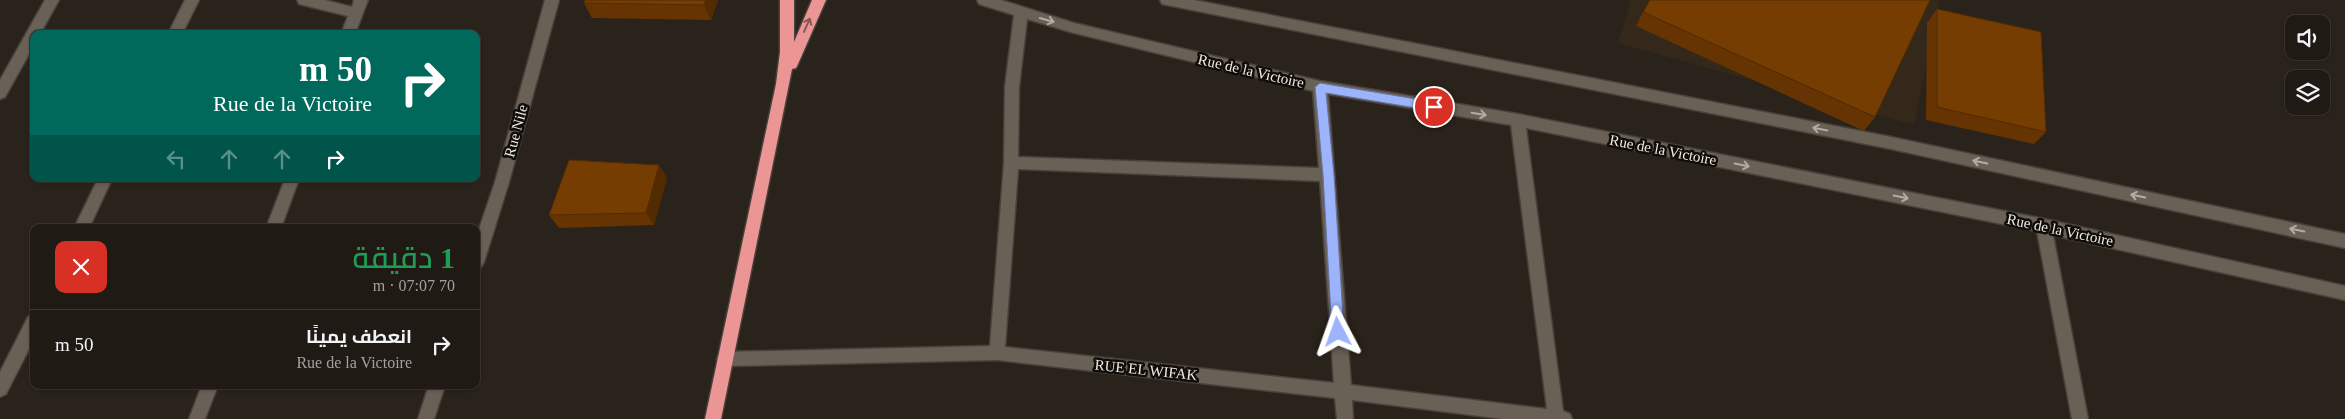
<!DOCTYPE html>
<html lang="ar">
<head>
<meta charset="utf-8">
<style>
	:root { --surface:#201a14; --page:#2d2722; --text:#f1f3f6; --muted:#a2a1a0; --line:#3d3834 }
	body { margin:0; font-family:"Times New Roman",Cairo,serif; background:var(--page); color:var(--text); direction:rtl; height:100vh; display:flex; flex-direction:column; font-size:19px; white-space:nowrap }
	* { box-sizing:border-box; margin:0 }
	p { font-size:16px; color:var(--muted) }
	.icon { flex:none; width:28px; height:28px; fill:none; stroke:currentColor; stroke-width:2; stroke-linecap:round; stroke-linejoin:round }
	.map { position:relative; flex:1; overflow:hidden; direction:ltr }
	.side { position:absolute; left:30px; top:224px; width:450px; height:165px; display:flex; flex-direction:column; background:var(--surface); border-radius:10px; box-shadow:0 1px 4px #0004,0 0 0 1px var(--line); direction:rtl }
	.side>* { flex:none }
	.banner { position:absolute; left:30px; top:30px; width:450px; height:152px; border-radius:10px; box-shadow:0 1px 4px #0004,0 0 0 1px var(--line); direction:rtl; background:#00695c; color:#fff; overflow:hidden }
	.controls { position:absolute; left:2285px; top:15px; display:grid; gap:10px }
	.controls a { display:grid; place-items:center; width:45px; height:45px; border-radius:10px; background:var(--surface); box-shadow:0 1px 4px #0004,0 0 0 1px var(--line); font-size:25px }
	.pin { position:absolute; display:grid; place-items:center; width:42px; height:42px; color:#fff; margin:-21px; border:2px solid #fff; border-radius:50%; box-shadow:0 1px 5px #0007 }
	.me { position:absolute; width:55px; margin:-28px; rotate:356deg; stroke-linejoin:round; filter:drop-shadow(0 0 4px #0008) }
	.turn { display:flex; align-items:center; gap:18px; height:105px; padding:0 25px; font-size:22px }
	.turn .icon { width:65px; height:65px; stroke-width:2.5 }
	.turn b { display:block; font-size:35px; line-height:42px }
	.lanes { display:flex; align-items:center; height:48px; padding:0 25px; background:#0003; justify-content:center; gap:25px; direction:ltr }
	.lanes .off { opacity:.35 }
	.round { display:grid; place-items:center; flex:none; width:52px; height:52px; border-radius:10px; background:var(--page) }
	.head { display:flex; align-items:center; justify-content:space-between; height:85px; padding:0 25px }
	h1 { font-size:30px; font-weight:600; line-height:38px; color:#1e9e55 }
	ul { padding:0; list-style:none }
	li { display:flex; align-items:center; gap:15px; height:70px; padding:0 25px; border-top:1px solid var(--line) }
	li div { flex:1 }
	li b { display:block; font-size:19px }
	li em { font-style:normal }
	.map>svg:first-child { display:block }
	.built { fill:#34281b }
	.lines { fill:none; stroke-linecap:round; stroke-linejoin:round }
	.minor-casing { stroke:#48413b; stroke-width:3 }
	.highway-casing { stroke:#48413b; stroke-width:3 }
	.minor { fill:#696056; fill-rule:evenodd }
	.highway { fill:#eb9695; fill-rule:evenodd }
	.wall { fill:#653402 }
	.shaded-wall { fill:#522b01 }
	.building { fill:#753d02; stroke:#522b01 }
	.oneway { stroke:#b3aca4 }
	.oneway2 { stroke:#885856 }
	.route { fill:#9db4fd; stroke:#6675a4 }
	.labels { text-anchor:middle; dominant-baseline:central; stroke-width:5; stroke-linejoin:round; paint-order:stroke }
	.street-label { font-size:15px; fill:#efeae4; stroke:#100d09 }
</style>
</head>
<body>
<div class="map">
<svg width="2345" height="419" viewBox="0 0 2345 419">
	<rect width="100%" height="100%" fill="#2a231b"/>
	<path class="built" d="M1631,0H1939L1914,125L1618,43Z"/>
	<g class="lines">
		<defs>
			<g id="minor">
				<path d="M45,0H59L40,34H34V45L5,97L0,99V80Z"/>
				<path d="M185,0H199L182,34H168Z"/>
				<path d="M297,0H325L352,7L354,0H368L355,34H341L348,16L299,4Z"/>
				<path d="M545,0H559L509,182L484,262L481,267L476,269V238L495,182Z"/>
				<path d="M977,0H1001L1074,23L1320,81L1518,114L2044,219L2345,286V300L2053,235L2088,419H2072L2037,231L1526,128L1563,411L1570,414L1572,419H1503L1352,400L1353,419H1337L1335,398L997,360L725,366L719,364L717,359L719,354L725,352L990,346L1004,163L1005,87L1014,15L979,4ZM1027,19L1074,33L1313,91L1319,168L1018,157L1019,87ZM1328,94L1511,125L1547,409L1351,385ZM1018,169L1320,181L1334,383L1005,347Z"/>
				<path d="M1160,0H1194L1891,137L2345,234V248L1891,149L1167,5L1162,4Z"/>
				<path d="M98,179H112L89,228H74Z"/>
				<path d="M285,179H299L281,228H266Z"/>
				<path d="M34,315V339L6,394L0,397V372L28,317Z"/>
				<path d="M202,385H218L205,419H189Z"/>
				<path d="M429,385H445L434,419H418Z"/>
			</g>
			<path id="highway" d="M780,0H794V42L812,0H826L798,64L796,68L792,69L721,419H705L776,84L780,52Z"/>
		</defs>
		<use href="#minor" class="minor-casing"/>
		<use href="#highway" class="highway-casing"/>
		<use href="#minor" class="minor"/>
		<use href="#highway" class="highway"/>
	</g>
	<g class="wall">
		<path d="M585,0H718L711,20L592,18L584,3Z"/>
		<path d="M1937,9L2046,132L2034,144L1926,120L1927,23Z"/>
		<path d="M1643,12L1875,117L1864,131L1636,26Z"/>
		<path d="M667,178L654,225L559,228L549,215Z"/>
	</g>
	<g class="shaded-wall">
		<path d="M706,0H718L711,20L704,5Z"/>
		<path d="M659,165L667,178L654,225L646,213Z"/>
	</g>
	<g class="building">
		<path d="M585,0H706L704,5L584,3Z"/>
		<path d="M1650,0H1930L1875,117L1643,12Z"/>
		<path d="M1937,9L2041,32L2046,132L1937,107Z"/>
		<path d="M569,160L659,165L646,213L549,215Z"/>
	</g>
	<defs><path id="oneway-shaft" d="M-6 0H5M1.5-3L5.5 0L1.5 3" fill="none" stroke-width="1.6" stroke-linecap="round" stroke-linejoin="round" transform="scale(1.25)"/></defs>
	<g class="oneway">
		<use href="#oneway-shaft" transform="translate(1047 20) rotate(16)"/>
		<use href="#oneway-shaft" transform="translate(1479 114) rotate(9)"/>
		<use href="#oneway-shaft" transform="translate(1820 129) rotate(-169)"/>
		<use href="#oneway-shaft" transform="translate(1980 162) rotate(-168)"/>
		<use href="#oneway-shaft" transform="translate(1742 165) rotate(11)"/>
		<use href="#oneway-shaft" transform="translate(2138 196) rotate(-168)"/>
		<use href="#oneway-shaft" transform="translate(1901 197) rotate(11)"/>
		<use href="#oneway-shaft" transform="translate(2297 230) rotate(-168)"/>
	</g>
	<use class="oneway2" href="#oneway-shaft" transform="translate(807 25) rotate(-66)"/>
	<path class="route" d="M1320,83L1434,102L1440,107L1434,111L1326,93L1334,175L1344,332L1342,336L1338,338L1334,336L1332,332L1323,175L1315,87Z"/>
	<g class="labels">
		<g class="street-label">
			<text transform="translate(1251 71) rotate(13)">Rue de la Victoire</text>
			<text transform="translate(516 131) rotate(-75)">Rue Nile</text>
			<text transform="translate(1663 150) rotate(11)">Rue de la Victoire</text>
			<text transform="translate(2060 230) rotate(12)">Rue de la Victoire</text>
			<text transform="translate(1146 370) rotate(6)">RUE EL WIFAK</text>
		</g>
	</g>
</svg>
<div class="controls">
<a><svg class="icon" aria-label="sound" viewBox="0 0 24 24"><path d="M4 9h4l5-4v14l-5-4H4zM17 9q2 3 0 6"/></svg></a>
<a><svg class="icon" aria-label="layers" viewBox="0 0 24 24"><path d="M12 4l9 5-9 5-9-5zM3 14l9 5 9-5"/></svg></a>
</div>
<div class="pin" style="left:1434px;top:107px;background:#d93025"><svg class="icon" aria-label="arrive" viewBox="0 0 24 24"><path d="M6 21V4h12l-3 4 3 4H6"/></svg></div>
<svg class="me" style="left:1338px;top:332px" viewBox="-20 -20 40 40"><path d="M0-17L14 15 0 8-14 15z" fill="#9db4fd" stroke="#fff" stroke-width="4"/></svg>
<div class="banner">
<div class="turn"><svg class="icon" aria-label="right" viewBox="0 0 24 24"><path d="M7 20v-9h11M14 6l5 5-5 5"/></svg><div><b>50 m</b>Rue de la Victoire</div></div>
<div class="lanes"><svg class="icon off" aria-label="left" viewBox="0 0 24 24"><path d="M17 20v-9H6M10 6l-5 5 5 5"/></svg><svg class="icon off" aria-label="ahead" viewBox="0 0 24 24"><path d="M12 20V5M6 11l6-6 6 6"/></svg><svg class="icon off" aria-label="ahead" viewBox="0 0 24 24"><path d="M12 20V5M6 11l6-6 6 6"/></svg><svg class="icon" aria-label="right" viewBox="0 0 24 24"><path d="M7 20v-9h11M14 6l5 5-5 5"/></svg></div>
</div>
<section class="side">
<div class="head"><div><h1>1 دقيقة</h1><p>70 m · 07:07</p></div><a class="round" style="background:#d93025;color:#fff"><svg class="icon" aria-label="close" viewBox="0 0 24 24"><path d="M6 6l12 12M18 6L6 18"/></svg></a></div>
<ul>
<li><svg class="icon" aria-label="right" viewBox="0 0 24 24"><path d="M7 20v-9h11M14 6l5 5-5 5"/></svg><div><b>انعطف يمينًا</b><p>Rue de la Victoire</p></div><em>50 m</em></li>
</ul>
</section>
</div>
</body>
</html>
